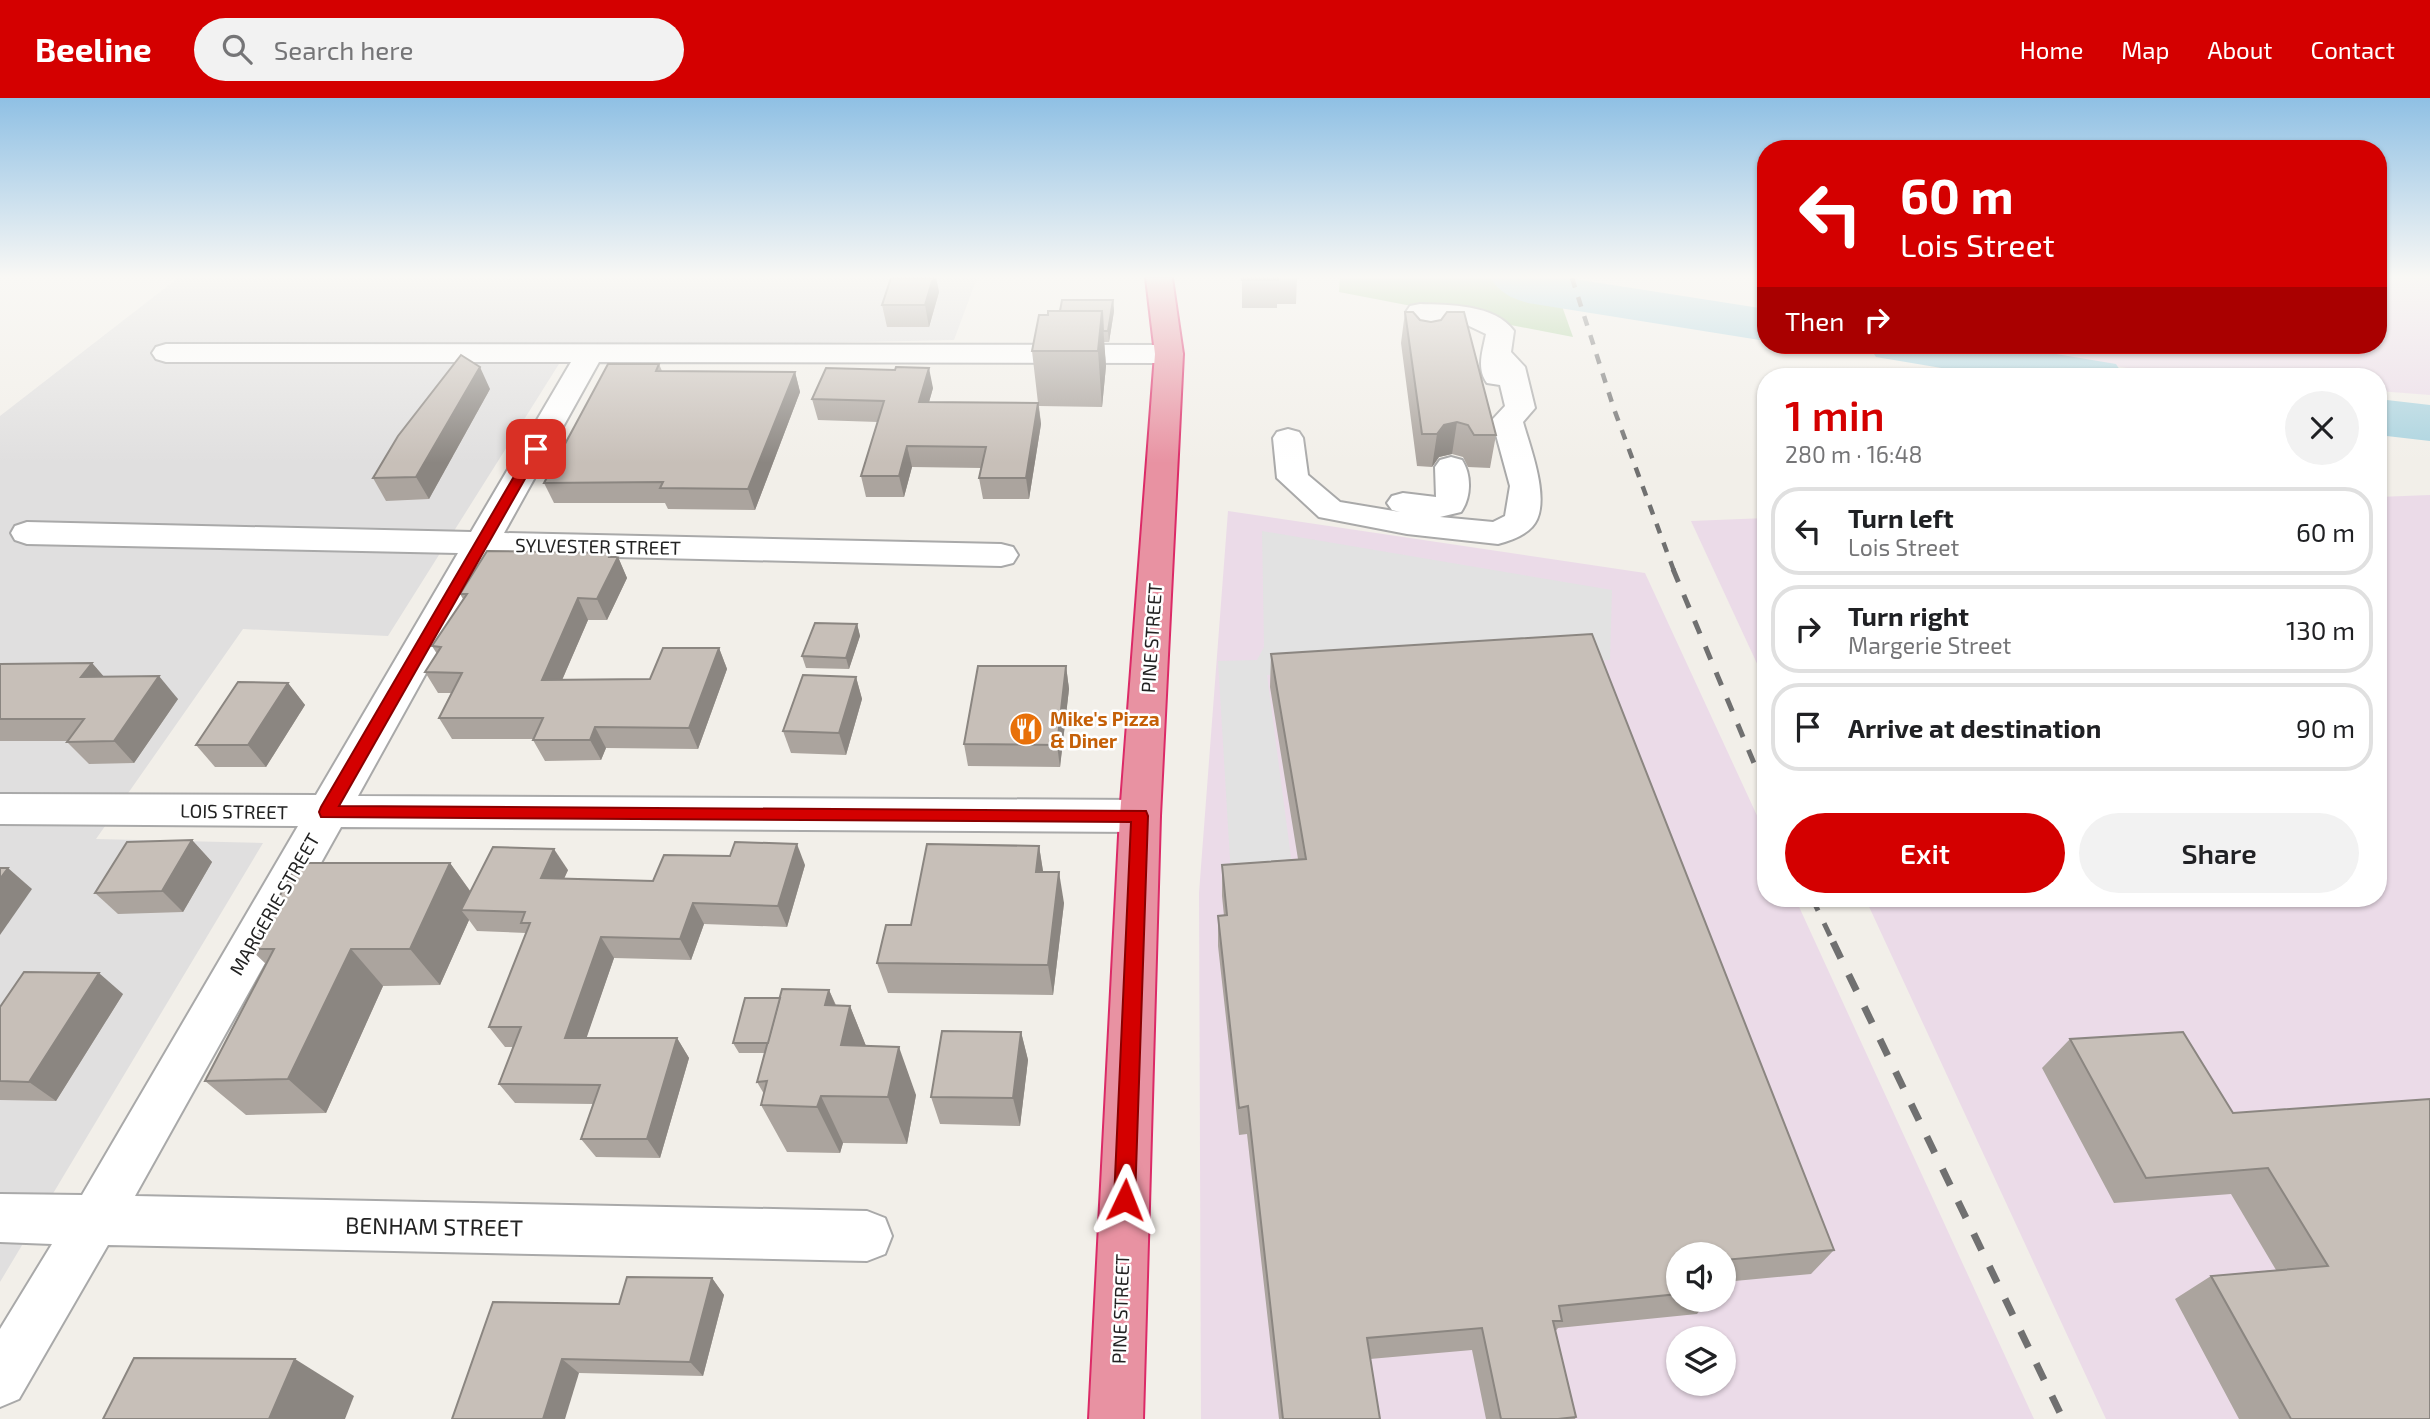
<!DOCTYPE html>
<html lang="en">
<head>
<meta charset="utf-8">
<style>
	:root { --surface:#fff; --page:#f2f2f2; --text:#202124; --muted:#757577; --line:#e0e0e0; --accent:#d40000 }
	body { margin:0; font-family:"Exo 2",sans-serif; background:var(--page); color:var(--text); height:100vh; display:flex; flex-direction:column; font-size:26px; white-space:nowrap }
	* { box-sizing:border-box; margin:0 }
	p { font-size:23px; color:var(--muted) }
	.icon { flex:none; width:38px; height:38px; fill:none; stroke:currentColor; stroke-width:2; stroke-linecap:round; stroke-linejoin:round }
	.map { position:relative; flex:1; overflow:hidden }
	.details { position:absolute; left:1757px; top:270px; width:630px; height:539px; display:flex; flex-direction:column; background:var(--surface); border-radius:28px; box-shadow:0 2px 5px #0004 }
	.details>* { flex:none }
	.top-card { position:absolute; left:1757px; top:42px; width:630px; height:214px; border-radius:28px; box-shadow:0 2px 5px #0004; background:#d40000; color:#fff; overflow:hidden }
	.buttons { position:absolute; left:1666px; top:1144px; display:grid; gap:14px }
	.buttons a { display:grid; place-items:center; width:70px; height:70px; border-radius:50%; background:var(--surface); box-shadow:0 2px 5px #0004; font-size:35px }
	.pin { position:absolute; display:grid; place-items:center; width:60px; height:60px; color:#fff; margin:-30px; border-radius:14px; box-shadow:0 4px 10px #0006 }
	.me { position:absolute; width:77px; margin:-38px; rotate:2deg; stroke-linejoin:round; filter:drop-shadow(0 0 5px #0008) }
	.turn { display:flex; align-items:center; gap:24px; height:147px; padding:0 28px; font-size:32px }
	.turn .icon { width:91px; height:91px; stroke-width:2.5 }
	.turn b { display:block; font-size:49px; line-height:60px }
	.then { display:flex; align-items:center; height:66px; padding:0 28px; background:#0003; gap:14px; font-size:26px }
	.round { display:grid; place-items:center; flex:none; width:74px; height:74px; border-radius:37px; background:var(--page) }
	.summary { display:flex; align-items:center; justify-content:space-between; height:119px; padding:0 28px }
	h1 { font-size:42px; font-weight:600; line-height:52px; color:var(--accent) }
	.action { display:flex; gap:14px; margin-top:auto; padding:14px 28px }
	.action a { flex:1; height:80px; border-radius:42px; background:var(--accent); color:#fff; font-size:28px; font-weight:600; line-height:80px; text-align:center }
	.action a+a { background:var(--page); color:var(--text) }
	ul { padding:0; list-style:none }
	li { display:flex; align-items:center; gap:21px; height:88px; margin:0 14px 10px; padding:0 14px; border:4px solid var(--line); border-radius:28px }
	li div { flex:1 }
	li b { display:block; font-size:26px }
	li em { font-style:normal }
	header { display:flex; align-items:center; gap:42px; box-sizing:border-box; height:98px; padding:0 35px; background:var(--accent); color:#fff }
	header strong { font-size:33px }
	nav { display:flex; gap:38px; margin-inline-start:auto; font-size:24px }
	.search { width:490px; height:63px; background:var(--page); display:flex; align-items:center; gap:18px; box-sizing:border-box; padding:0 24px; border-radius:38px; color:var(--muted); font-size:26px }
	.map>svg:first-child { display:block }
	.residential { fill:#e0dfdf }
	.industrial { fill:#ebdbe8; fill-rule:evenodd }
	.forest { fill:#add19e }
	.parking { fill:#e2e2e2 }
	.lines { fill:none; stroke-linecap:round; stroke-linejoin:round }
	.river { fill:#aad3df; fill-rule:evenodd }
	.minor-casing { stroke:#a9a9a9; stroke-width:4 }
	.highway-casing { stroke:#dc2a67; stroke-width:4 }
	.minor { fill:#fff; fill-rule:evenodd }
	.highway { fill:#e892a2; fill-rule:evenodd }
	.rail-far2 { stroke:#707070; stroke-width:4.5; stroke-dasharray:10 10; stroke-linecap:butt }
	.rail-far1 { stroke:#707070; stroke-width:5; stroke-dasharray:14 14; stroke-linecap:butt }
	.rail { stroke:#707070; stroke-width:7; stroke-dasharray:18 18; stroke-linecap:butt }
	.wall { fill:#aba49e }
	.shaded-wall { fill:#8b8681 }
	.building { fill:#c7bfb8; stroke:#8b8681; stroke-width:2 }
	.route { fill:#d40000; stroke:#8a0000; stroke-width:2 }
	.labels { text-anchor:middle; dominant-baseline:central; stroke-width:5; stroke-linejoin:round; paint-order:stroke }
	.street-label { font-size:19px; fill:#222; stroke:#fff }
	.food-label { font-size:19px; font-weight:bold; fill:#c56008; stroke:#fff; text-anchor:start }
	.near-street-label { font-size:23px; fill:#222; stroke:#fff }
</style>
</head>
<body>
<header>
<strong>Beeline</strong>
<div class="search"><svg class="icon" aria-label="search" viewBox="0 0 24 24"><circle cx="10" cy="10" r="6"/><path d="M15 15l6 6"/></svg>Search here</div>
<nav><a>Home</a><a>Map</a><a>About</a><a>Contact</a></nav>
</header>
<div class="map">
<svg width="2430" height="1321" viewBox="0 0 2430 1321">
	<rect width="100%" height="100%" fill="#f2efe9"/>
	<path class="residential" d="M178,180H977L954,242L569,250L388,538L243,531L96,741L263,745L0,1184V318Z"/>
	<g class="industrial">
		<path d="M2378,180H2430V297L2378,293V278L2162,276L1993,247H2378Z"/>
		<path d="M2430,397V1321H2106L1865,800H2378V399Z"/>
		<path d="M1228,413L1645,475L1766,737V800H1795L2034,1321H1201L1199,795ZM1678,1157H1724V1202H1678ZM1678,1241H1724V1286H1678Z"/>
		<path d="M1766,420V585L1691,423Z"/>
	</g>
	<path class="forest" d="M1340,180H1552L1573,239L1339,194Z"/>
	<path class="parking" d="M1262,433L1612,492L1610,562L1267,577L1293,775L1231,778L1218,563L1257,562L1264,549Z"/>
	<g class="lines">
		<g class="river">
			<path d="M1490,180H1568L1766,211V243L1528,205C1510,200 1501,195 1490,180Z"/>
			<path d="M1868,247H2002L2116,266L2124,278H1989L1876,259Z"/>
			<path d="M2378,301L2430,307V343L2378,337Z"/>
		</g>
		<defs>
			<g id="minor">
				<path d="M1420,206C1449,207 1495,206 1514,233L1511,254L1525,269L1535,310L1523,324C1530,349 1553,407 1532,429C1524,438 1509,443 1498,446L1407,436L1319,419L1277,380L1273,340L1277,334L1288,331L1299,334L1303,340L1308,377L1340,404L1400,414L1392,412L1387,405L1392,398L1403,395L1436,399L1435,369L1440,362L1451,359L1462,362C1472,377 1471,400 1461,414L1440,419L1493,424L1505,418L1510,388L1492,322L1505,308L1500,287L1487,285C1476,270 1483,252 1486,236L1465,226L1435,223L1440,245L1436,251L1426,253L1416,251L1412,245L1406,214L1410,208Z"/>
				<path d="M166,246L1169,247L1179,250L1183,256L1179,262L1169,265L599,264L504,435L1001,446L1013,449L1018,457L1013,465L1001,468L492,456L358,698L1140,702L1154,707L1160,718L1154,729L1140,734L341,729L135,1098L867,1113L885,1120L892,1138L885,1156L867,1163L108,1147L19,1301L0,1309V1231L52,1146L0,1144V1096L82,1097L298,728L0,726V696L316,697L458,455L27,446L15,442L11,435L15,428L27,424L471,434L571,264H166L156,261L152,255L156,249Z"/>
			</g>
			<path id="highway" d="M1146,180H1172L1183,256L1160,718L1143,1321H1089L1120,718L1155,256Z"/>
		</defs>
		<use href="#minor" class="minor-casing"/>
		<use href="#highway" class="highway-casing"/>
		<use href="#minor" class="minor"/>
		<use href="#highway" class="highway"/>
		<path class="rail-far2" d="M1572,180L1614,311L1674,473"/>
		<g class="rail-far1">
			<path d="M1673,471L1766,694"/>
			<path d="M1812,800L1834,846"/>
		</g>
		<path class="rail" d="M1833,844L2063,1321"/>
	</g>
	<g class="wall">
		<path d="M891,180H936L939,194L929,229H887L882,207Z"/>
		<path d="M1242,180H1297L1296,206H1277V210H1242Z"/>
		<path d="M1113,202L1114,213L1109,244H1104L1106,268L1102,309L1039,308L1041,326L1029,401H983L979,380L981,370L912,369L904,399H866L861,378L878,324L818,322L812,301L933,290L929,304L1038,305L1032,253L1048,217L1060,213Z"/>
		<path d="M1405,214L1496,337L1490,370L1468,369L1463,359L1452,356L1439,359L1432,369L1417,368L1401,245Z"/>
		<path d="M659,266L662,273L795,274L800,294L755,412L668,411L665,405H554L544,385Z"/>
		<path d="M490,291L429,401L386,403L373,380Z"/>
		<path d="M612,459H618L627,480L607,522H588L562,582L650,581L719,550L727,571L698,651L606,650L601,662L545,663L533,642L534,641H452L439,620L451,595H438L425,574L437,556L432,548L463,501L460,496Z"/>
		<path d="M857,526L860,538L849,571L806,570L802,558Z"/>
		<path d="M1271,556L1834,1152L1811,1176L1724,1184V1157H1678V1202H1708L1697,1216L1558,1230L1555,1234L1576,1319L1575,1321H1486L1472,1252L1370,1261L1380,1321H1279L1247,1036L1239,1037L1218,848V818H1224L1222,798V767L1298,761L1270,589Z"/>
		<path d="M92,565L104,579L178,601L134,665L89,666L67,644L68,643H0V566Z"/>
		<path d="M1066,568L1069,591L1060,669L968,668L964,646Z"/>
		<path d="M856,579L862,601L846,657L791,655L783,633Z"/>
		<path d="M288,585L305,607L266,669H215L196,647Z"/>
		<path d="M192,742L212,764L183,814L118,816L95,795Z"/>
		<path d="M1039,748L1043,774L1064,805L1053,897L888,895L877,865L911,827Z"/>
		<path d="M450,765L471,794L568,772L564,780L653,783L805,767L787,829L704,826L691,862L614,860L586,940H677L689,960L660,1060L596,1059L581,1041L593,1006L515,1005L499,986L513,949H505L489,929L526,835L477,833L469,822L440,887L383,888L326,1015L246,1017L205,983L266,866L250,851Z"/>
		<path d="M829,892L836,907L850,908L866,948L916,997L907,1046L843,1045L840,1055L787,1054L761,1007L764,996L757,984L765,955H739L733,945L780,900Z"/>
		<path d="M123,896L56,1003L0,1002V909Z"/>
		<path d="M1021,934L1028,962L1020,1028L940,1026L931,999Z"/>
		<path d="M2070,941L2233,1015L2430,1321H2239L2175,1201L2211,1178L2276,1172L2231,1096L2114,1105L2042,970Z"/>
		<path d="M712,1180L724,1197L703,1278L579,1275L452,1321L619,1206Z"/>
	</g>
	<g class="shaded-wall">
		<path d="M933,180H936L939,194L929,229L925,207Z"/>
		<path d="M1113,202L1114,213L1109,244L1108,233Z"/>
		<path d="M1102,213L1106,268L1102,309L1098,253Z"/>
		<path d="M480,269L490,291L429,401L416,379Z"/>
		<path d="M929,270L933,290L923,325L919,304Z"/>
		<path d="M795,274L800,294L755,412L748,391Z"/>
		<path d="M1038,305L1041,326L1029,401L1026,380Z"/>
		<path d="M1457,324L1452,356L1439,359L1432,369L1437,336L1444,327Z"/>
		<path d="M907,348L912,369L904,399L899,378Z"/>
		<path d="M610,455L615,465L618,459L627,480L607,522L597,501Z"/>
		<path d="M578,500L588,522L553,603L542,582Z"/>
		<path d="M857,526L860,538L849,571L846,560Z"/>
		<path d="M719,550L727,571L698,651L689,630Z"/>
		<path d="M92,565L112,588L81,579Z"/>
		<path d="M1066,568L1069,591L1060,669L1057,647Z"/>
		<path d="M159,578L178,601L134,665L114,643Z"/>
		<path d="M856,579L862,601L846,657L839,635Z"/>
		<path d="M288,585L305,607L266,669L248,647Z"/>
		<path d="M595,629L606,650L601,662L590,642Z"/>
		<path d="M192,742L212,764L183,814L162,793Z"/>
		<path d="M797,746L805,767L787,829L778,808Z"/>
		<path d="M1039,748L1044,779L1036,774Z"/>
		<path d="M554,751L568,772L555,801L541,780Z"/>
		<path d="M450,765L477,803L461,812L469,822L440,887L410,851Z"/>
		<path d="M8,770L32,791L0,837V781Z"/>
		<path d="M1059,774L1064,805L1053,897L1048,867Z"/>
		<path d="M693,805L704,826L691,862L680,841Z"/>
		<path d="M601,839L614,860L580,959L565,940Z"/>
		<path d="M351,851L383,888L326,1015L288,981Z"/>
		<path d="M99,875L123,896L56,1003L29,984Z"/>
		<path d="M829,892L845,930L850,908L870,958L862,996L825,907Z"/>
		<path d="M1021,934L1028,962L1020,1028L1013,1000Z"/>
		<path d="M677,940L689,960L660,1060L647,1041Z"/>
		<path d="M899,949L916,997L907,1046L888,999Z"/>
		<path d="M821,998L843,1045L840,1055L817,1009Z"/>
		<path d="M712,1180L724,1197L703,1278L690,1264Z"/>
		<path d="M295,1261L354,1298L345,1321H269Z"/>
		<path d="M562,1261L579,1275L565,1321H543Z"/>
	</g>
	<g class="building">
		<path d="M891,180H933L925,207H882Z"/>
		<rect x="1242" y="180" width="36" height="2"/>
		<path d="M1062,202H1113L1108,233H1103L1102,213H1060Z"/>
		<path d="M1048,213H1102L1098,253H1032L1039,217H1048Z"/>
		<path d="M1405,214H1413L1420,222L1431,224L1441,222L1447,214H1464L1496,337H1474L1468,327L1457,324L1444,327L1437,336H1422Z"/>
		<path d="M461,257L480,269L416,379L373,380L398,338Z"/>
		<path d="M608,266H659L656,273L795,274L748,391L660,390L663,384L544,385Z"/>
		<path d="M896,269L929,270L919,304L1038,305L1026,380H979L986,349L907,348L899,378H861L884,303L812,301L826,270L895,272Z"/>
		<path d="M487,453L610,455L609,459H618L597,501L578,500L542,582L650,581L663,550H719L689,630L595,629L590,642H533L543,620H439L462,575L425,574L441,549L432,548L467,496H460Z"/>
		<path d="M815,525L857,526L846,560L802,558Z"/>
		<path d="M1592,536L1834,1152L1724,1162V1157H1678V1196L1559,1208L1562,1223H1553L1576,1319L1558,1321H1501L1482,1230L1367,1240L1380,1321H1283L1248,1008L1239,1010L1218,818L1227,817L1222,767L1306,761L1271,556Z"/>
		<path d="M92,565L81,579L159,578L114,643L67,644L84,621H0V566Z"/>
		<path d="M978,568H1066L1057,647L964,646Z"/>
		<path d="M803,577L856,579L839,635L783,633Z"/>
		<path d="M238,584L288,585L248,647H196Z"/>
		<path d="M192,742L162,793L95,795L127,744Z"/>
		<path d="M735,744L797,746L778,808L693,805L680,841L601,839L565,940H677L647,1041H581L600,987L499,986L521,929H489L530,825H521L525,814L461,812L493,749L554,751L541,780L653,783L664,757L730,758Z"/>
		<path d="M927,746L1039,748L1036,774H1059L1048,867L877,865L886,827H911Z"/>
		<path d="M298,765H450L410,851H351L288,981L205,983L274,851H250Z"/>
		<path d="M0,770H8L0,781Z"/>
		<path d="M24,874L99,875L29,984L0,983V909Z"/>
		<path d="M782,891L829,892L825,907L850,908L841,947L899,949L888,999L821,998L817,1009L761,1007L767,983L757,984Z"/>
		<path d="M745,900H780L768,945H733Z"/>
		<path d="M942,933L1021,934L1013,1000L931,999Z"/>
		<path d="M2183,934L2233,1015L2430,1001V1321H2291L2211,1178L2328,1168L2268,1070L2146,1080L2070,941Z"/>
		<path d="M627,1179L712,1180L690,1264L562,1261L543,1321H452L493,1204L619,1206Z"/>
		<path d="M134,1260L295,1261L269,1321H103Z"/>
	</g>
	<linearGradient id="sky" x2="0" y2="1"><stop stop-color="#8fc0e4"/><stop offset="0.49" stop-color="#f9f8f5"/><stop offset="1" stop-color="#f9f8f5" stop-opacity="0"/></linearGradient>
	<rect width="2430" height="365" fill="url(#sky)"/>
	<path class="route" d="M536,348L542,351L339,708L1146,713L1148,718L1135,1102L1132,1109L1125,1112L1117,1109L1114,1102L1131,724L321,719L319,714L321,709L530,351Z"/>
	<defs>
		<symbol id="restaurant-disc" viewBox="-11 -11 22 22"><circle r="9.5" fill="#e8710a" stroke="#fff"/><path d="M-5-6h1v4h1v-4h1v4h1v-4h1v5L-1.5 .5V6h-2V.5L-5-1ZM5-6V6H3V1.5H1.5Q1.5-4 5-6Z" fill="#fff"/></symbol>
	</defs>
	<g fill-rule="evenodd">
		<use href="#restaurant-disc" x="1007" y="612" width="38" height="38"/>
	</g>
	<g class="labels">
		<g class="street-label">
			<text transform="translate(598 448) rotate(1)">SYLVESTER STREET</text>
			<text transform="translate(1151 540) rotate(-86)">PINE STREET</text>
			<text transform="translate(234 713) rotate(1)">LOIS STREET</text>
			<text transform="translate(274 806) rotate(-60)">MARGERIE STREET</text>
			<text transform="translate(1120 1211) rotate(-88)">PINE STREET</text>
		</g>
		<g class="food-label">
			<text x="1050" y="620">Mike's Pizza<tspan x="1050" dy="22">&amp; Diner</tspan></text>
		</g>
		<g class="near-street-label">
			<text transform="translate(434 1128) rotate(1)">BENHAM STREET</text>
		</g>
	</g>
</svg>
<div class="buttons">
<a><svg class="icon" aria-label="sound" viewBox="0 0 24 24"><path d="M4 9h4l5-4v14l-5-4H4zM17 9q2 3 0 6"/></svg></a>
<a><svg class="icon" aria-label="layers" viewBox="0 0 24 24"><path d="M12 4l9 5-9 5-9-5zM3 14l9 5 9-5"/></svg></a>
</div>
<div class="pin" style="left:536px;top:351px;background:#d93025"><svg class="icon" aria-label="arrive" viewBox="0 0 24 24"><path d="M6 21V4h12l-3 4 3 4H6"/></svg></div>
<svg class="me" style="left:1125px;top:1102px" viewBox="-20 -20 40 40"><path d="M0-17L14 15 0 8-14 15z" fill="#d40000" stroke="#fff" stroke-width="4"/></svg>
<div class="top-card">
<div class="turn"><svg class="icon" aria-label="left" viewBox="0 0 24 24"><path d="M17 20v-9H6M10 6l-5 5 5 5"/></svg><div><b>60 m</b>Lois Street</div></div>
<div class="then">Then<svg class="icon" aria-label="right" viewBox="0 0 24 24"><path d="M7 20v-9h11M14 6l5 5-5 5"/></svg></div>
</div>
<section class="details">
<div class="summary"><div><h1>1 min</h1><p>280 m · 16:48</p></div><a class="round"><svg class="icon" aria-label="close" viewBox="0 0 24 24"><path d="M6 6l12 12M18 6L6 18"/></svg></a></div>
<ul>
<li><svg class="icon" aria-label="left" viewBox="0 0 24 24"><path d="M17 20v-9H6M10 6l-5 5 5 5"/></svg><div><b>Turn left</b><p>Lois Street</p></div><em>60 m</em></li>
<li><svg class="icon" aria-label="right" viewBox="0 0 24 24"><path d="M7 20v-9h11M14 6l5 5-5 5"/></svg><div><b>Turn right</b><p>Margerie Street</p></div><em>130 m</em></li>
<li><svg class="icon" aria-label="arrive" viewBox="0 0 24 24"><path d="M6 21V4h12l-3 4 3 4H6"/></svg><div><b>Arrive at destination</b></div><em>90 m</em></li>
</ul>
<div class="action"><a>Exit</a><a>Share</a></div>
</section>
</div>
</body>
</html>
